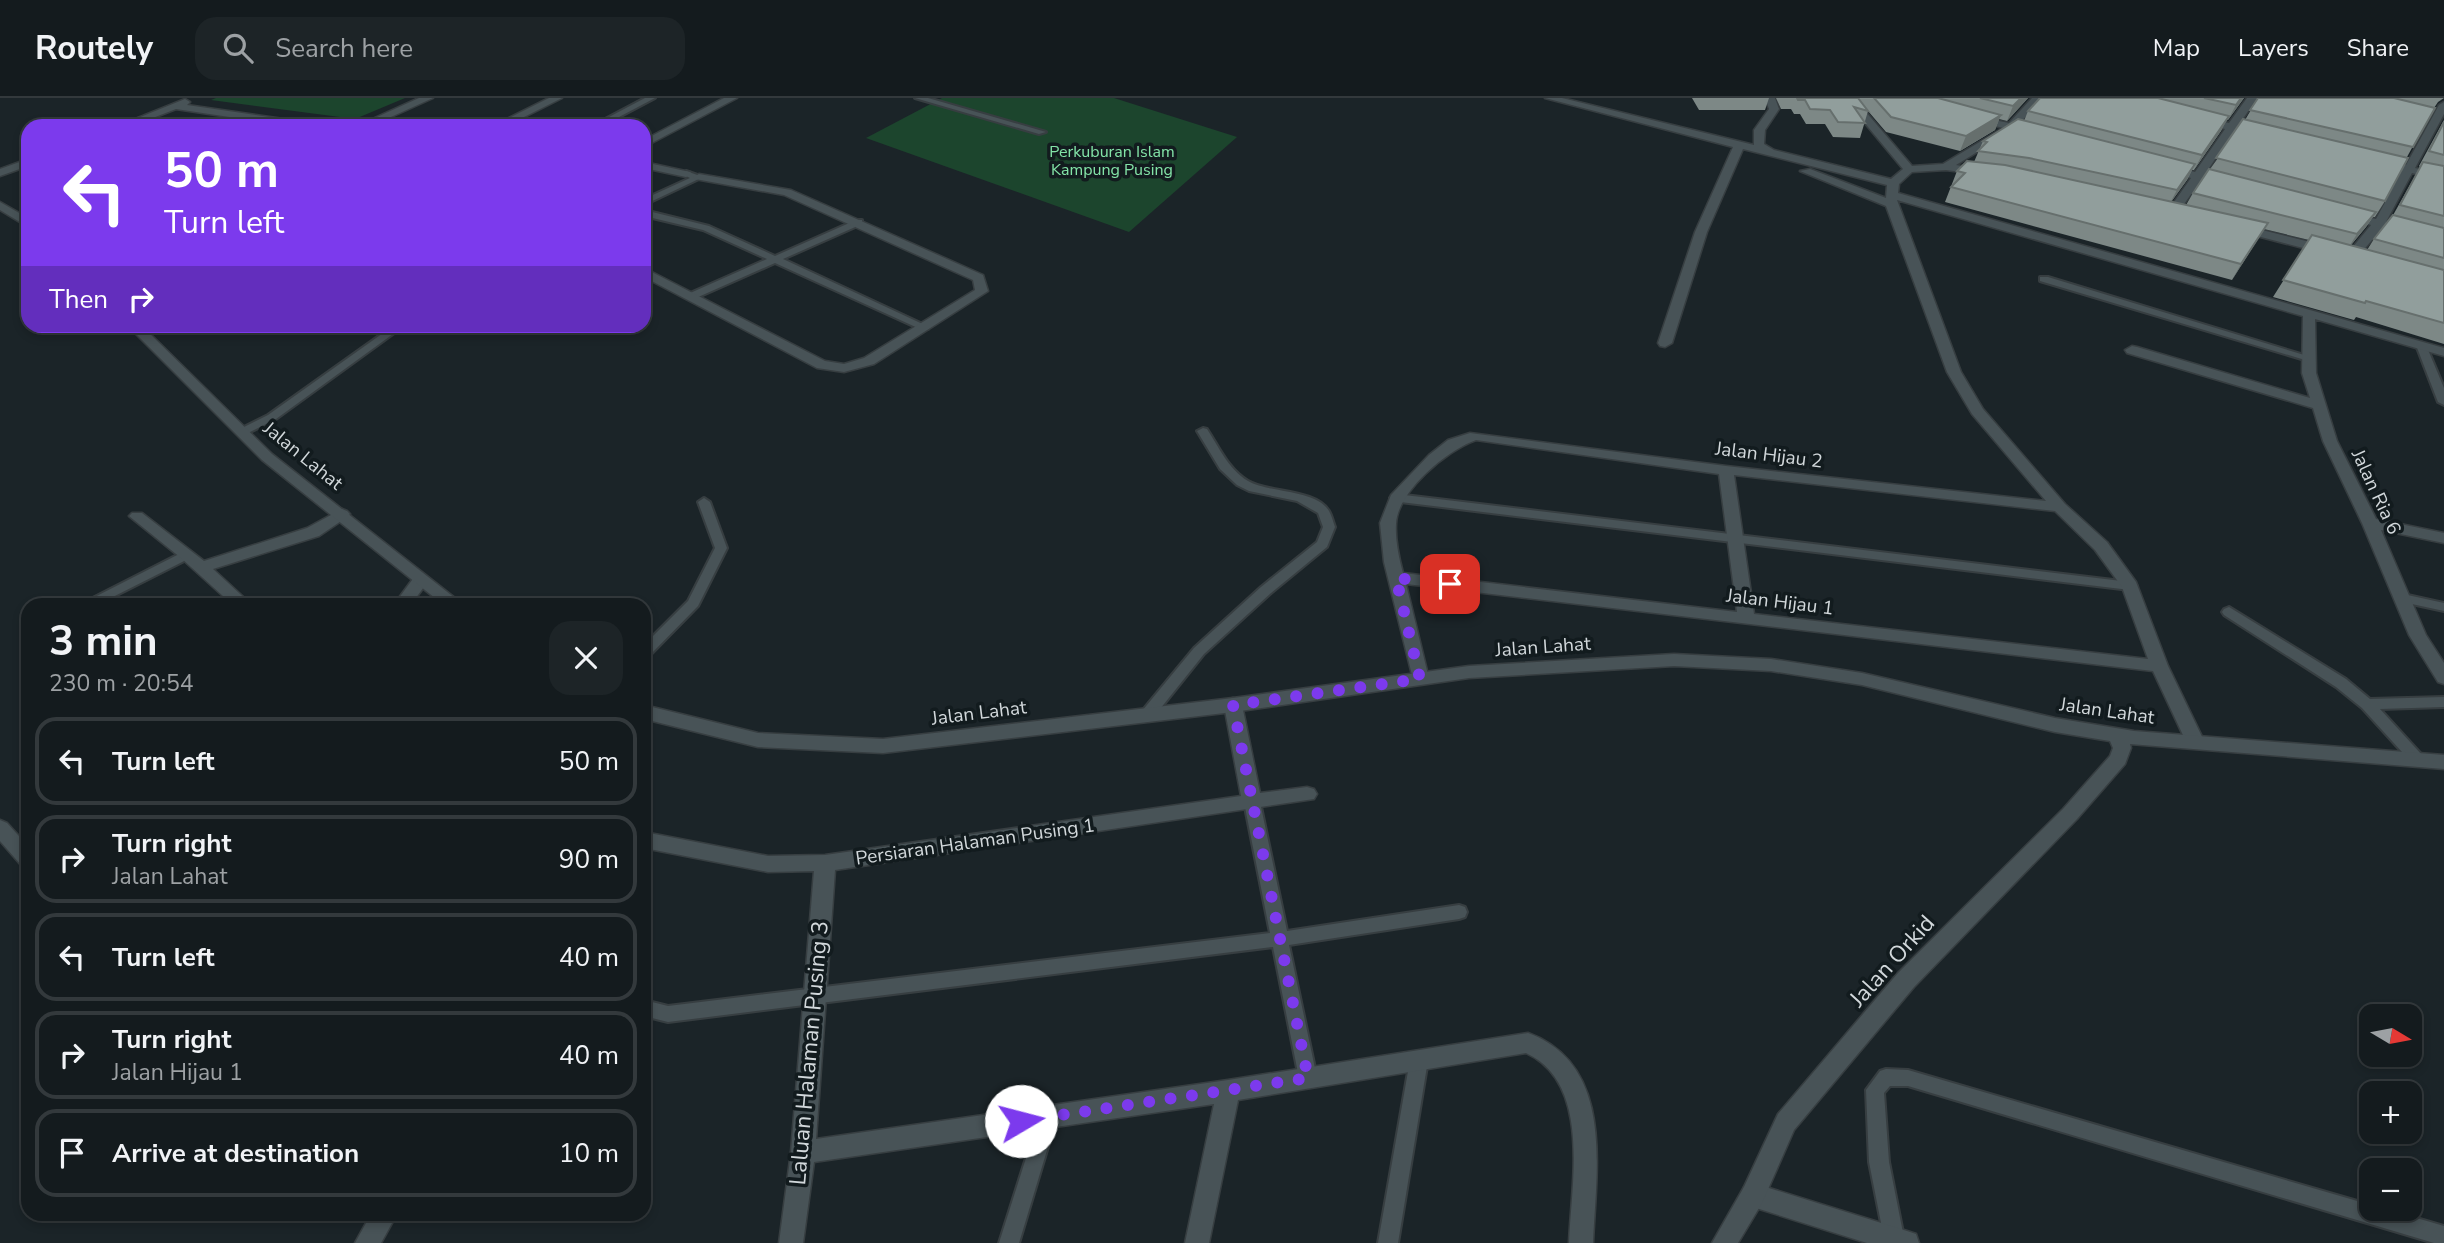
<!DOCTYPE html>
<html lang="en">
<head>
<meta charset="utf-8">
<style>
	:root { --surface:#141b1e; --page:#1d2427; --text:#f1f3f6; --muted:#9da1a4; --line:#33393c }
	body { margin:0; font-family:"Nunito Sans",sans-serif; background:var(--page); color:var(--text); height:100vh; display:flex; flex-direction:column; font-size:26px; white-space:nowrap }
	* { box-sizing:border-box; margin:0 }
	p { font-size:23px; color:var(--muted) }
	.icon { flex:none; width:38px; height:38px; fill:none; stroke:currentColor; stroke-width:2; stroke-linecap:round; stroke-linejoin:round }
	.map { position:relative; flex:1; overflow:hidden }
	.details { position:absolute; left:21px; top:500px; width:630px; height:623px; display:flex; flex-direction:column; background:var(--surface); border-radius:21px; box-shadow:0 4px 10px #0003,0 0 0 2px var(--line) }
	.details>* { flex:none }
	.top-card { position:absolute; left:21px; top:21px; width:630px; height:214px; border-radius:21px; box-shadow:0 4px 10px #0003,0 0 0 2px var(--line); background:#7c3aed; color:#fff; overflow:hidden }
	.needle { width:46px; rotate:100deg }
	.controls { position:absolute; left:2359px; top:906px; display:grid; gap:14px }
	.controls a { display:grid; place-items:center; width:63px; height:63px; border-radius:14px; background:var(--surface); box-shadow:0 4px 10px #0003,0 0 0 2px var(--line); font-size:35px }
	.pin { position:absolute; display:grid; place-items:center; width:60px; height:60px; color:#fff; margin:-30px; border-radius:14px; box-shadow:0 4px 10px #0006 }
	.me { position:absolute; width:77px; margin:-38px; rotate:82deg; stroke-linejoin:round; filter:drop-shadow(0 0 5px #0008) }
	.turn { display:flex; align-items:center; gap:24px; height:147px; padding:0 28px; font-size:32px }
	.turn .icon { width:91px; height:91px; stroke-width:2.5 }
	.turn b { display:block; font-size:49px; line-height:60px }
	.then { display:flex; align-items:center; height:66px; padding:0 28px; background:#0003; gap:14px; font-size:26px }
	.round { display:grid; place-items:center; flex:none; width:74px; height:74px; border-radius:21px; background:var(--page) }
	.overview { display:flex; align-items:center; justify-content:space-between; height:119px; padding:0 28px }
	h1 { font-size:42px; font-weight:700; line-height:52px }
	ul { padding:0; list-style:none }
	li { display:flex; align-items:center; gap:21px; height:88px; margin:0 14px 10px; padding:0 14px; border:4px solid var(--line); border-radius:21px }
	li div { flex:1 }
	li b { display:block; font-size:26px }
	li em { font-style:normal }
	header { display:flex; align-items:center; gap:42px; box-sizing:border-box; height:98px; padding:0 35px; background:var(--surface); border-bottom:2px solid var(--line) }
	header strong { font-size:33px }
	nav { display:flex; gap:38px; margin-inline-start:auto; font-size:24px }
	.search { width:490px; height:63px; background:var(--page); display:flex; align-items:center; gap:18px; box-sizing:border-box; padding:0 24px; border-radius:21px; color:var(--muted); font-size:26px }
	.map>svg:first-child { display:block }
	.green { fill:#1c452d }
	.lines { fill:none; stroke-linecap:round; stroke-linejoin:round }
	.lane-casing { stroke:#373e41; stroke-width:4 }
	.street-casing { stroke:#373e41; stroke-width:3 }
	.secondary-casing { stroke:#373e41; stroke-width:3 }
	.lane { fill:#485357; fill-rule:evenodd }
	.street { fill:#485357; fill-rule:evenodd }
	.secondary { fill:#485357; fill-rule:evenodd }
	.wall { fill:#7d8886 }
	.shaded-wall { fill:#666f6d }
	.building { fill:#919e9c; stroke:#666f6d; stroke-width:2 }
	.route { stroke:#7c3aed; stroke-width:12; stroke-dasharray:0 21.6 }
	.labels { text-anchor:middle; dominant-baseline:central; stroke-width:7; stroke-linejoin:round; paint-order:stroke }
	.far-park-label { font-size:16px; fill:#83e3a7; stroke:#121b1e }
	.street-label { font-size:19px; fill:#d2d8db; stroke:#121b1e }
	.near-street-label { font-size:23px; fill:#d2d8db; stroke:#121b1e }
</style>
</head>
<body>
<header>
<strong>Routely</strong>
<div class="search"><svg class="icon" aria-label="search" viewBox="0 0 24 24"><circle cx="10" cy="10" r="6"/><path d="M15 15l6 6"/></svg>Search here</div>
<nav><a>Map</a><a>Layers</a><a>Share</a></nav>
</header>
<div class="map">
<svg width="2444" height="1145" viewBox="0 0 2444 1145">
	<rect width="100%" height="100%" fill="#1b2428"/>
	<g class="green">
		<path d="M216,0H405L355,21L211,2Z"/>
		<path d="M942,0H1114L1237,39L1129,134L866,40Z"/>
	</g>
	<g class="lines">
		<defs>
			<g id="lane">
				<path d="M645,0H655L602,28H592Z"/>
				<path d="M915,0H928L1046,34L1039,36Z"/>
				<path d="M686,73L703,79L644,107V101L690,80L682,76Z"/>
				<path d="M644,112L709,128L775,158L856,122H862V126L783,161L929,229L928,231H920L775,165L696,200H688V196L767,161L703,132L644,118Z"/>
				<path d="M2040,179H2048L2314,260L2309,263L2305,262L2040,183Z"/>
				<path d="M393,228H404L276,321L246,336H238V332L268,317Z"/>
				<path d="M2421,244L2426,247L2444,290V307L2438,304L2416,247Z"/>
				<path d="M1203,330L1207,331C1219,349 1228,371 1248,383C1268,395 1316,391 1329,413C1332,418 1333,424 1335,429L1327,449L1271,495L1204,556L1152,621H1142L1140,617L1142,613L1194,550L1261,489L1317,444L1323,429L1318,415L1297,403L1249,393L1237,387L1220,371L1197,333Z"/>
				<path d="M1396,396L2130,484L2137,488L2130,492L1392,403L1390,400Z"/>
				<path d="M704,400L710,404L727,450L698,508L649,558L644,560V547L688,503L715,450L698,404Z"/>
				<path d="M187,452L193,456L192,459L95,508H77Z"/>
				<path d="M2403,496L2444,505V513L2398,503L2396,500L2398,497Z"/>
				<path d="M2229,509L2346,581L2370,601L2444,599V609L2380,611L2422,657L2424,661L2422,665H2412L2362,610L2336,589L2224,517L2222,514L2224,511Z"/>
				<path d="M1252,698L1257,700L1260,704L1287,833L1459,807L1465,809L1467,814L1465,819L1459,821L1289,847L1317,980L1314,986L1308,988L1302,986L1299,980L1273,849L668,924L644,918V902L668,908L1270,835L1244,704L1247,700Z"/>
				<path d="M1419,954L1425,956L1428,962L1398,1145H1378L1410,962L1413,956Z"/>
				<path d="M1886,971L1908,972L2371,1107V1111H2386L2444,1128V1145H2434L1908,988H1890L1884,995L1889,1064L1905,1145H1885L1869,1064L1866,992L1880,973Z"/>
				<path d="M1048,1010L1055,1013L1057,1019L1019,1145H999L1039,1019L1041,1013Z"/>
			</g>
			<g id="street">
				<path d="M419,0H433L371,28H357Z"/>
				<path d="M549,0H562L506,28H493Z"/>
				<path d="M724,0H737L644,49V42Z"/>
				<path d="M1545,0H1562L1754,47V32L1769,11L1765,0H1775L1779,11L1765,32L1764,46L1774,52L1891,81L1903,71L1844,0H1854L1912,68L1943,66L2003,30L1969,21V17L2009,25L2032,0H2043L2018,27L2032,31V35L2013,32L1956,67L1985,73V77L1946,72L1912,74L1899,86L1898,95L2444,250V258L2315,221L2316,275L2337,343L2376,421L2444,435V445L2381,432L2426,537L2444,565V586L2438,584L2409,537L2362,425L2323,343L2313,310L2127,255L2125,252L2132,248L2137,249L2310,300L2302,275L2303,218L1897,102L1961,274L1983,311L2065,406L2107,444L2136,484L2168,568L2205,645L2203,650H2189L2153,573L1406,486L1429,581L1426,585H1414L1384,464L1380,425L1391,397L1429,357L1448,342L1470,335L1726,368L2046,403L1972,316L1947,274L1886,108L1800,73L1810,71L1886,100L1887,87L1743,51L1707,134L1672,245L1665,249L1660,248L1658,245L1695,134L1733,49ZM1476,342L1719,376L1737,514L1403,475C1399,460 1395,442 1396,426C1397,394 1447,352 1476,342ZM1734,377L2055,413L2095,452L2122,489L2148,561L1754,516Z"/>
				<path d="M2247,0H2257L2238,28L2265,36L2260,39L2234,33L2205,76L2228,83V87L2201,82L2177,116H2169L2167,114L2191,80L2162,70L2167,67L2195,74L2225,31L2198,24V20L2229,25Z"/>
				<path d="M185,1L190,4L187,7L311,25L316,28H290L176,11L132,28H118Z"/>
				<path d="M2444,4V16L2415,70L2444,77V83L2412,75L2386,124L2444,139V147L2382,130L2356,161H2348V155L2371,127L2343,118L2349,115L2376,121L2402,73L2374,64L2379,61L2406,67L2439,7Z"/>
				<path d="M28,61V68L0,78V71Z"/>
				<path d="M644,64L690,74L692,76L686,79L644,70Z"/>
				<path d="M699,76L791,92L983,177L988,193L874,266L844,274L817,270L644,179V170L825,263L844,266L864,260L975,192L973,182L784,97L695,81L693,79Z"/>
				<path d="M2238,126L2330,149L2332,152L2326,156L2234,132V128Z"/>
				<path d="M342,411L347,413L350,416L347,419L319,438L213,471L253,508H234L181,460L129,418L132,415H142L204,463L307,430Z"/>
				<path d="M421,477L429,482L410,508H393L415,478Z"/>
				<path d="M1233,600L1239,602L1242,607L1260,695L1307,689L1314,691L1317,696L1314,701L835,772L816,1041L1228,982L1528,935C1615,967 1596,1071 1593,1145H1569C1571,1087 1592,985 1526,955L1238,1002L1209,1145H1185L1214,1006L814,1064L803,1145H779L791,1054L814,773L768,774L644,750V734L768,758L825,757L1241,698L1224,607L1227,602Z"/>
				<path d="M0,722L7,725L28,748V769L21,767L0,743Z"/>
				<path d="M1753,1085L1907,1133L1916,1136L1919,1145H1867L1753,1109L1744,1105L1741,1097L1744,1089Z"/>
				<path d="M371,1116H397L381,1145H355Z"/>
			</g>
			<g id="secondary">
				<path d="M0,104L28,120V129L0,112Z"/>
				<path d="M128,228H142L272,356L465,508H445L262,362Z"/>
				<path d="M1674,556L1771,561L1862,575L2055,620L2134,633L2444,657V671L2130,646L2131,650L2125,666L2077,721L1914,889L1794,1032L1762,1105L1738,1145H1712L1744,1089L1778,1016L1898,875L2063,711L2110,658L2113,650L2110,643L2055,634L1862,587L1771,573L1674,568L1469,580L1233,614L883,655L758,649L644,621V607L758,635L883,641L1233,600L1469,568Z"/>
			</g>
		</defs>
		<use href="#lane" class="lane-casing"/>
		<use href="#street" class="street-casing"/>
		<use href="#secondary" class="secondary-casing"/>
		<use href="#lane" class="lane"/>
		<use href="#street" class="street"/>
		<use href="#secondary" class="secondary"/>
	</g>
	<g class="wall">
		<path d="M1692,0H1769L1765,12H1699Z"/>
		<path d="M1776,0H2028L2007,23L1999,21L1995,32L1960,53L1886,34L1868,13L1860,40L1833,39L1825,26H1806L1800,16H1794L1791,11H1781Z"/>
		<path d="M2040,0H2244L2228,22H2226L2221,33L2194,72H2192L2187,82L2171,104L2186,107L2193,95L2245,22L2258,0H2444L2438,4L2434,10L2407,59L2385,103L2375,119H2373L2366,129L2351,147L2367,152L2374,141L2392,119L2420,69L2419,68L2444,22V246L2356,219L2354,222L2273,199L2309,142L2264,131L2232,182L1945,104L1957,73L1974,64L1983,43L2024,23L2028,13Z"/>
	</g>
	<g class="shaded-wall">
		<path d="M2021,0H2028L2007,23L2013,8Z"/>
		<path d="M2241,0H2244L2228,22L2236,7Z"/>
		<path d="M2001,17L1995,32L1960,53L1966,38Z"/>
		<path d="M2229,18L2221,33L2194,72L2202,57Z"/>
		<path d="M2195,66L2187,82L2169,107L2177,92Z"/>
		<path d="M2376,114L2366,129L2347,152L2357,136Z"/>
		<path d="M2268,125L2258,141L2232,182L2241,166Z"/>
	</g>
	<g class="building">
		<path d="M1797,0H1858L1868,13L1854,9L1865,25L1838,24L1830,12L1810,11L1805,2H1798Z"/>
		<path d="M1874,0H1938L2001,17L1966,38L1891,19Z"/>
		<path d="M1980,0H2021L2013,8Z"/>
		<path d="M2040,0H2158L2229,18L2202,57L2028,13Z"/>
		<path d="M2204,0H2241L2236,7Z"/>
		<path d="M2258,0H2394L2435,10L2413,49L2250,12Z"/>
		<path d="M2018,21L2195,66L2177,92L2029,60L1978,53L1987,44L1983,43Z"/>
		<path d="M2243,21L2408,60L2385,103L2216,60Z"/>
		<path d="M2444,24V57L2429,53Z"/>
		<path d="M1967,63L2005,67L2268,125L2241,166L1951,89L1965,75L1957,73Z"/>
		<path d="M2423,64L2444,68V118L2400,107Z"/>
		<path d="M2209,71L2376,114L2357,136L2193,95Z"/>
		<path d="M2393,117L2444,130V160L2374,141Z"/>
		<path d="M2312,137L2444,172V225L2366,203L2365,205L2283,182Z"/>
	</g>
	<g class="lines">
		<path class="route" d="M1021,1023L1308,980L1233,607L1420,581L1396,480L1450,486"/>
	</g>
	<g class="labels">
		<g class="far-park-label">
			<text x="1112" y="54">Perkuburan Islam<tspan x="1112" dy="18">Kampung Pusing</tspan></text>
		</g>
		<g class="street-label">
			<text transform="translate(1769 357) rotate(7)">Jalan Hijau 2</text>
			<text transform="translate(303 358) rotate(39)">Jalan Lahat</text>
			<text transform="translate(2376 394) rotate(65)">Jalan Ria 6</text>
			<text transform="translate(1780 504) rotate(7)">Jalan Hijau 1</text>
			<text transform="translate(1543 549) rotate(-4)">Jalan Lahat</text>
			<text transform="translate(2107 613) rotate(8)">Jalan Lahat</text>
			<text transform="translate(979 615) rotate(-7)">Jalan Lahat</text>
			<text transform="translate(975 744) rotate(-8)">Persiaran Halaman Pusing 1</text>
		</g>
		<g class="near-street-label">
			<text transform="translate(1892 863) rotate(-48)">Jalan Orkid</text>
			<text transform="translate(809 955) rotate(-85)">Laluan Halaman Pusing 3</text>
		</g>
	</g>
</svg>
<div class="controls">
<a><svg class="needle" viewBox="-14 -14 28 28"><path d="M0-13l5 13h-10z" fill="#e53935"/><path d="M0 13l5-13h-10z" fill="#9da1a4"/></svg></a>
<a>+</a>
<a>−</a>
</div>
<div class="pin" style="left:1450px;top:486px;background:#d93025"><svg class="icon" aria-label="arrive" viewBox="0 0 24 24"><path d="M6 21V4h12l-3 4 3 4H6"/></svg></div>
<svg class="me" style="left:1021px;top:1023px" viewBox="-20 -20 40 40"><circle r="19" fill="#fff"/><path d="M0-13L10 11 0 6-10 11z" fill="#7c3aed"/></svg>
<div class="top-card">
<div class="turn"><svg class="icon" aria-label="left" viewBox="0 0 24 24"><path d="M17 20v-9H6M10 6l-5 5 5 5"/></svg><div><b>50 m</b>Turn left</div></div>
<div class="then">Then<svg class="icon" aria-label="right" viewBox="0 0 24 24"><path d="M7 20v-9h11M14 6l5 5-5 5"/></svg></div>
</div>
<section class="details">
<div class="overview"><div><h1>3 min</h1><p>230 m · 20:54</p></div><a class="round"><svg class="icon" aria-label="close" viewBox="0 0 24 24"><path d="M6 6l12 12M18 6L6 18"/></svg></a></div>
<ul>
<li><svg class="icon" aria-label="left" viewBox="0 0 24 24"><path d="M17 20v-9H6M10 6l-5 5 5 5"/></svg><div><b>Turn left</b></div><em>50 m</em></li>
<li><svg class="icon" aria-label="right" viewBox="0 0 24 24"><path d="M7 20v-9h11M14 6l5 5-5 5"/></svg><div><b>Turn right</b><p>Jalan Lahat</p></div><em>90 m</em></li>
<li><svg class="icon" aria-label="left" viewBox="0 0 24 24"><path d="M17 20v-9H6M10 6l-5 5 5 5"/></svg><div><b>Turn left</b></div><em>40 m</em></li>
<li><svg class="icon" aria-label="right" viewBox="0 0 24 24"><path d="M7 20v-9h11M14 6l5 5-5 5"/></svg><div><b>Turn right</b><p>Jalan Hijau 1</p></div><em>40 m</em></li>
<li><svg class="icon" aria-label="arrive" viewBox="0 0 24 24"><path d="M6 21V4h12l-3 4 3 4H6"/></svg><div><b>Arrive at destination</b></div><em>10 m</em></li>
</ul>
</section>
</div>
</body>
</html>
